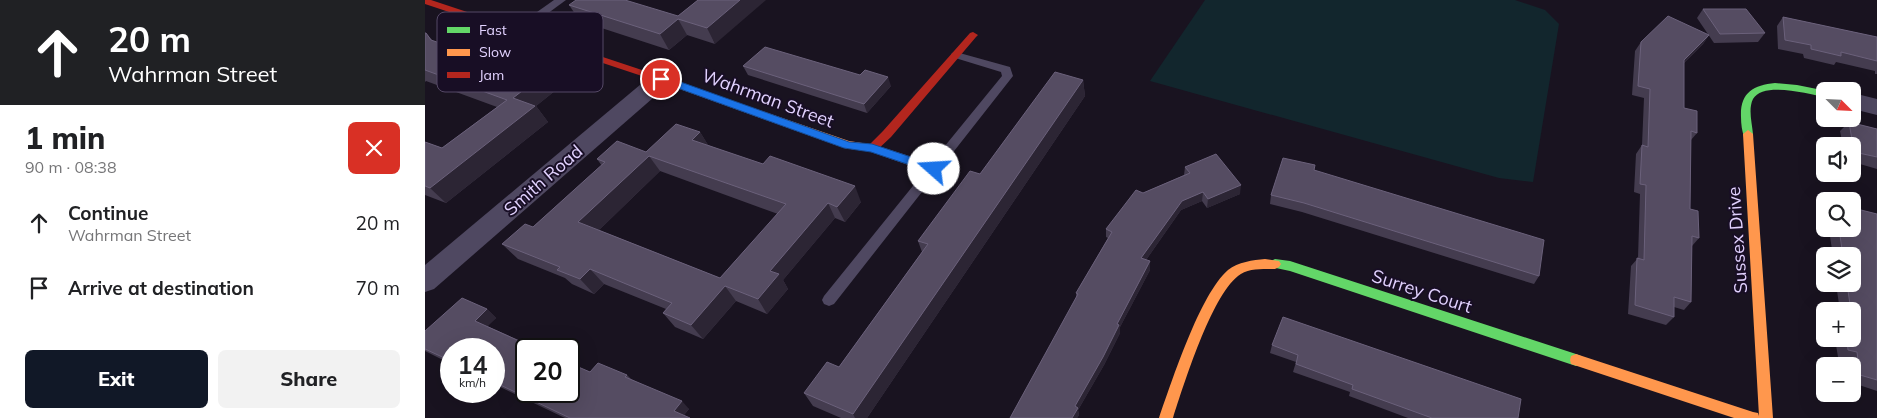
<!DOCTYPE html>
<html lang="en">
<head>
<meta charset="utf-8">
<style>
	:root { --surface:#fff; --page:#f2f2f2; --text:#202124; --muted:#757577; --accent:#111827 }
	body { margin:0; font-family:Mulish,sans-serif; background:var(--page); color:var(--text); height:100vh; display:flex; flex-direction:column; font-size:19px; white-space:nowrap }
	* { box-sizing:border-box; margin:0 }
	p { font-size:16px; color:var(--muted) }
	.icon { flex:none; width:28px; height:28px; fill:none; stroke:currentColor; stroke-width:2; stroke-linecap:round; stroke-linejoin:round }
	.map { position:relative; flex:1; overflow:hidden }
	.panel { display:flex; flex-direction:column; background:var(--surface); width:425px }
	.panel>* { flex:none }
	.top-card { background:#202124; color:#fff; overflow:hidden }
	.needle { width:32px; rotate:114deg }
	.fabs { position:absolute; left:1391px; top:82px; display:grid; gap:10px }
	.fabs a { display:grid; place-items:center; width:45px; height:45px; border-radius:8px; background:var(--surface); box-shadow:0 5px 20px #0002; font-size:25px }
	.speed { position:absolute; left:15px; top:338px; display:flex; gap:10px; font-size:25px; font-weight:700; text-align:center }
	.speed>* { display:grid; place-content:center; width:65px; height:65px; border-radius:50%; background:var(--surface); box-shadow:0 5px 20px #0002; line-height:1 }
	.speed small { font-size:12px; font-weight:400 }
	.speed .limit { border:2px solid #111; border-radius:8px; background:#fff; color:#111 }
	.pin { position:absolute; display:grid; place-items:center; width:42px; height:42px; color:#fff; margin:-21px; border:2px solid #fff; border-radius:50%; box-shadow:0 1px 5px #0007 }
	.me { position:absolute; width:55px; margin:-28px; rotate:289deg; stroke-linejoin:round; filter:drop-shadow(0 0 4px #0008) }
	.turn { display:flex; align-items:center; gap:18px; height:105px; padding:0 25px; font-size:22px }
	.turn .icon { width:65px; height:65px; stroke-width:2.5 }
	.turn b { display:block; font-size:35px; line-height:42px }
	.round { display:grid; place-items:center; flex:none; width:52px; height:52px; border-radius:8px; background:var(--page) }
	.head { display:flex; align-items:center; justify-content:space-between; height:85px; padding:0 25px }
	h1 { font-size:30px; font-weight:800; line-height:38px }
	.button { display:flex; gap:10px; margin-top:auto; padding:10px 25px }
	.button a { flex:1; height:58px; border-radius:8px; background:var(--accent); color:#fff; font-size:20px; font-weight:800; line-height:58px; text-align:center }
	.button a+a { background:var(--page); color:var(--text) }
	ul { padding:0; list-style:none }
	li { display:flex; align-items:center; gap:15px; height:65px; padding:0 25px }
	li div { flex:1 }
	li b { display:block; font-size:19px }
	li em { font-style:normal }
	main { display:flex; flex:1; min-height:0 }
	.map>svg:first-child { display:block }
	.green { fill:#12262d }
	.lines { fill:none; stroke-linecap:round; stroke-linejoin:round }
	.lane { fill:#4f4861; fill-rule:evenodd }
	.street { fill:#4f4861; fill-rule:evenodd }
	.fast { fill:#63d668; fill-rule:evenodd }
	.slow { fill:#ff974d; fill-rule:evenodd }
	.jam { fill:#b3261e; fill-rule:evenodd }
	.wall { fill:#443c4f; fill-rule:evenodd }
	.shaded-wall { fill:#2c2534 }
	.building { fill:#554c62; stroke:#6b617b; fill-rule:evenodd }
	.route { fill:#1a73e8; stroke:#114b97 }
	.labels { text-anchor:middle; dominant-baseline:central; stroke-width:4; stroke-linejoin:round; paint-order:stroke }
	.street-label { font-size:18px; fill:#e2d2ff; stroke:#180e25 }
	.key { fill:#180e25; stroke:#554966; stroke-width:1 }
	.key-label { font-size:14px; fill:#e2d2ff }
</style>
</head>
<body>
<main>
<section class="panel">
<div class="top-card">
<div class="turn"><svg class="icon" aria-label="ahead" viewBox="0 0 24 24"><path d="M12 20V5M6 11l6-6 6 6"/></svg><div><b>20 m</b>Wahrman Street</div></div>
</div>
<div class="head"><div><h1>1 min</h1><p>90 m · 08:38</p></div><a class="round" style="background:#d93025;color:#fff"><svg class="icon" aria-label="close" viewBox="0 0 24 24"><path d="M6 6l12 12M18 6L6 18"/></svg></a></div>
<ul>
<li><svg class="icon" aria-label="ahead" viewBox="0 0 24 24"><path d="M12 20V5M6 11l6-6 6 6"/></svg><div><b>Continue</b><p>Wahrman Street</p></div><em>20 m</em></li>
<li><svg class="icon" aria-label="arrive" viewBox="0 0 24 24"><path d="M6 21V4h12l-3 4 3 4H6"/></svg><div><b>Arrive at destination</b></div><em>70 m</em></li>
</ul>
<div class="button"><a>Exit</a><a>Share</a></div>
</section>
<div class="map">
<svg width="1452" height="418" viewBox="0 0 1452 418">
	<rect width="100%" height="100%" fill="#191320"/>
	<path class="green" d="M780,0H1090L1120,10L1134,24L1108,182L1074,178L725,81Z"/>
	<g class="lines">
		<g class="lane">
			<path d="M129,0H141L96,33H88L87,31L88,29Z"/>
			<path d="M531,52L585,67L588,76L409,304L404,306L399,304L397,300L399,296L500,171L443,151L441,148L443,145L447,144L506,163L577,76L576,72L527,57L526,55L527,53Z"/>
		</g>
		<g class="street">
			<path d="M236,72L244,74L247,79L244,84L9,289L0,292V265L228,74Z"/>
			<path d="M1428,93L1452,99V115L1428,109Z"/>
		</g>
		<g class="fast">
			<path d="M1350,83L1372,85L1402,91H1400V97C1384,94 1338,81 1328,99C1323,109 1327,123 1328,134L1323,138L1319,137C1317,131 1316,124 1316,117C1315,93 1328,85 1350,83Z"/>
			<path d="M850,259L865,261L1151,354L1156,356L1157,360L1156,364L1151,366L865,271L846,267L844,264L846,261Z"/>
		</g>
		<g class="slow">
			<path d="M244,79L424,141L444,144L445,147L440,151L419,148L241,84L239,82L241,80Z"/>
			<path d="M1323,130L1328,134L1348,418H1309L1146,364L1145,360L1146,356L1151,354L1328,412L1333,413L1334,416L1318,134Z"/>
			<path d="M840,259L854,261L856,264L854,267L850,269C838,269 822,268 813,276C786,297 759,384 748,418H734C747,381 775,294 803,270C813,262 828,260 840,259Z"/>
		</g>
		<g class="jam">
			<path d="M0,0H6L247,80L249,82L244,85L241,84L0,4Z"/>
			<path d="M548,32L553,35L551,37L466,137L451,151L436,150L435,147L436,144H445L458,131L545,33Z"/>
		</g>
	</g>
	<g class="wall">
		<path d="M273,0L290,44L262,35L244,50L155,21L144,5L253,16Z"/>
		<path d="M1278,9L1340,33L1333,42L1289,43L1272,18Z"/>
		<path d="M1358,17L1452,37V74H1450V71L1411,62L1409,65L1379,58L1378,54L1353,49L1352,26Z"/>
		<path d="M0,33H1L8,41L131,90L111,106L123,122L21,203L0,195V142L17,148L72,107L1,81L0,82Z"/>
		<path d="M1284,35L1278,44L1259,63V108L1272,133L1266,140L1265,209L1274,238L1267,246L1266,302L1259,310L1249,307V317L1241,325L1203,314L1206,266L1213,258L1215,194L1209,192L1211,154L1217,145L1219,98L1207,95L1210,51L1216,42Z"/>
		<path d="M318,66L466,86L442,113L323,75Z"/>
		<path d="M658,80L660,96L442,418H416L388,406L379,393L414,367L497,252L493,241L555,174Z"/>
		<path d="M1424,122L1452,129V169L1428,162V146H1418L1415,131Z"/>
		<path d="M275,132L283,145L436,202L420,222L410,218L358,280L363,289L342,314L311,301L278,339L250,327L238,313L241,309L179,284L169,294L147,284L140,278L93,259L77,244L108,227L177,166L172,159L221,152ZM235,171L353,214L295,278L174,230Z"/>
		<path d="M760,167L815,194L782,208L777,201L756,210L721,260L725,270L695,327V333L679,365L653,410L654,415L652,418L651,293L683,238L681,237V229L718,193L759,175Z"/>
		<path d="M889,170L1114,276L1109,284L877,212L845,204L846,195Z"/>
		<path d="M1452,214V391L1428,383V366H1422L1421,360L1413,357L1410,339H1428V311H1415L1411,284H1428V256H1408L1404,230L1406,229H1428Z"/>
		<path d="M62,309L71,318L62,326L165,372L202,375L206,379L264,409L259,415L265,418H140L69,384V349H26V364L0,351V331Z"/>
		<path d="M847,345L1093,418H983L924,396L925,392L868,372L871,362L845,353Z"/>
	</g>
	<g class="shaded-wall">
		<path d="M315,0H341L290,44L282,28Z"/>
		<path d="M253,19L262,35L244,50L235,34Z"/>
		<path d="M1284,35L1278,44L1253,69L1259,60Z"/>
		<path d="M119,74L131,90L111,106L123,122L21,203L5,188L88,98Z"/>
		<path d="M463,77L466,86L442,113L439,104Z"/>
		<path d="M658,80L660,96L442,418H430L428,414Z"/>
		<path d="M275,132L285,148L267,140Z"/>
		<path d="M224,156L235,171L167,237L153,222Z"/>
		<path d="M816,185L815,194L782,208L783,199Z"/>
		<path d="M430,186L436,202L420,222L412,207Z"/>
		<path d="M778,192L777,201L756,210L716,267V258L757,201Z"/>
		<path d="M403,203L410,218L358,280L363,289L342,314L333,299L345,271Z"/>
		<path d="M725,261V270L695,327V333L679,365L653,410L654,415L652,418H647L650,406Z"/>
		<path d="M165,269L179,284L169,294L155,279Z"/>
		<path d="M300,286L311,301L278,339L266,325Z"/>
		<path d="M62,309L71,318L60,329L50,321Z"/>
		<path d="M257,401L264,409L256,418L249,411Z"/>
	</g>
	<g class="building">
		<path d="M151,0H200L253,16L273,0H315L282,28L253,19L235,34L144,5Z"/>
		<path d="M1278,9H1321L1340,33L1295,34Z"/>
		<path d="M1243,16L1284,35L1259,60V108L1272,111V133L1266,131L1265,209L1273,211L1274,238L1267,236L1266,302L1249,297V317L1210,305L1212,258L1219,260L1221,185L1215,184L1217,145L1223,147L1225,89L1213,86L1216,42Z"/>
		<path d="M1358,17L1452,37V61L1416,52V56L1386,49V45L1360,40Z"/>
		<path d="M0,33H1L6,40L35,50L41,46L119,74L88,98L110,106L5,188L0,186V142L17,148L82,100L0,70Z"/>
		<path d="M340,47L435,75L440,70L463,77L439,104L318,66Z"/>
		<path d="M630,72L658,80L428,414L379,393L402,362L414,367L503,244L493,241L545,171L555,174Z"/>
		<path d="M1424,122L1452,129V157L1429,152Z"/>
		<path d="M251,124L275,132L267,140L338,164L345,156L430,186L412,207L403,203L345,271L354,274L333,299L300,286L266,325L238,313L247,303L165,269L155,279L132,270L135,267L77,244L100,224L108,227L180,162L172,159L192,141L221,152ZM224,156L361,204L295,278L153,222Z"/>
		<path d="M791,154L816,185L783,199L778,192L757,201L716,258L725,261L692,324L694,325L678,357L650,406L653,408L647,418H585L653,294L651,293L687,232L681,229L711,190L718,193L765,173L760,167Z"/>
		<path d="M858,158L890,165L889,170L1119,240L1114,276L879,203L846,195Z"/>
		<path d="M1428,208L1452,214V380L1435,375L1432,352L1423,350L1422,339H1428V311H1426L1422,284H1428V256H1418L1414,229H1428Z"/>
		<path d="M37,298L62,309L50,321L112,349H101V391H144V363L165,372L173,363L202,375L200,377L257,401L249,411L265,418H145L69,382V349H26V361L0,349V331Z"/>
		<path d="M858,317L1096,399L1093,418H1007L927,389L928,385L871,364L873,355L847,345Z"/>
	</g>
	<path class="route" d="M236,75L424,142L447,144L513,166L514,169L509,173L446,152L419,148L233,81V76Z"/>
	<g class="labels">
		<g class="street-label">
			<text transform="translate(343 98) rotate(20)">Wahrman Street</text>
			<text transform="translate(118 180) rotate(-41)">Smith Road</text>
			<text transform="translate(1312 240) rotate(-94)">Sussex Drive</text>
			<text transform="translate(997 291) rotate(18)">Surrey Court</text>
		</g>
	</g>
	<rect x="12" y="12" width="166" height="80" rx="8" class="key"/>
	<rect x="22" y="27" width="23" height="6" fill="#63d668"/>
	<rect x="22" y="49" width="23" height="7" fill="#ff974d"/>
	<rect x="22" y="72" width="23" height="6" fill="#b3261e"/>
	<g class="key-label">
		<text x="54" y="35">Fast</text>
		<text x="54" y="57">Slow</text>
		<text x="54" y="80">Jam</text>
	</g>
</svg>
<div class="fabs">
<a><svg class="needle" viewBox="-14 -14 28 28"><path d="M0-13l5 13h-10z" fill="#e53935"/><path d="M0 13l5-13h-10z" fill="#757577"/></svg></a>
<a><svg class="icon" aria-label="sound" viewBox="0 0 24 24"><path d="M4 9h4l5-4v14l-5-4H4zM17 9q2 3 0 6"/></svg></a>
<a><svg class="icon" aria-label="search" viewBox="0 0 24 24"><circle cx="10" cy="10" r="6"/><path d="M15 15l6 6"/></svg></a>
<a><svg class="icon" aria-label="layers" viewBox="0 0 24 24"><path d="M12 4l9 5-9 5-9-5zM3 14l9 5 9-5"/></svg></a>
<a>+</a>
<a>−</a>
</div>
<div class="speed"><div>14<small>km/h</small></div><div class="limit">20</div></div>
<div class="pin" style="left:236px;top:79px;background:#d93025"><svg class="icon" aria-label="arrive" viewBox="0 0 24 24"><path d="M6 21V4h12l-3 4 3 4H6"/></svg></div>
<svg class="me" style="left:509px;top:169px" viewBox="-20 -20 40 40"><circle r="19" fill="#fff"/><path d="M0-13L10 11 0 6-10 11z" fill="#1a73e8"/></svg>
</div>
</main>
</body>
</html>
